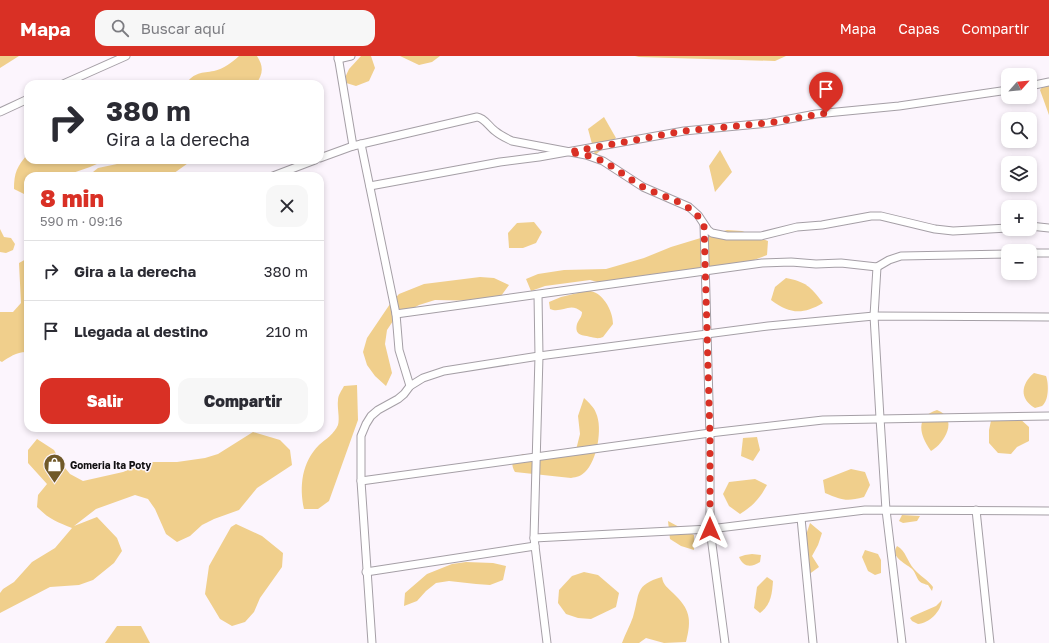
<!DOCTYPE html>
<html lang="es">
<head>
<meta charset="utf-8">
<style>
	:root { --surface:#fff; --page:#f7f7f7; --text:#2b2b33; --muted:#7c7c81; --line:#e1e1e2; --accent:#d93025 }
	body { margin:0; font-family:"Golos Text",sans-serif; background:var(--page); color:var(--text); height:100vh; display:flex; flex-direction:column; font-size:15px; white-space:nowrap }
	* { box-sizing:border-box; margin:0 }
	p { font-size:13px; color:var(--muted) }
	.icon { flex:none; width:22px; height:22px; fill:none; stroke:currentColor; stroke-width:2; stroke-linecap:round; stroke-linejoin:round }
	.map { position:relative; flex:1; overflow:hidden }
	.drawer { position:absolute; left:24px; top:116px; width:300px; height:260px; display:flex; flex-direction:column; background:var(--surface); border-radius:12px; box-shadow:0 2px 6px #0003 }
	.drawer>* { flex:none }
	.banner { position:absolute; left:24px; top:24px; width:300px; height:84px; border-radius:12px; box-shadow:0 2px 6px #0003; background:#fff; color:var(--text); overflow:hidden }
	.needle { width:26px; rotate:63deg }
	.tools { position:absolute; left:1001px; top:12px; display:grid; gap:8px }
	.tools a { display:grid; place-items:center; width:36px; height:36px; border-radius:8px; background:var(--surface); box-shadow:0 2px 6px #0003; font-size:20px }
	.pin { position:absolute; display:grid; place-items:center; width:34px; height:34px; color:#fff; margin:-41px -17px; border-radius:50% 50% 50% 0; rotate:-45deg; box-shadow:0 0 4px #0007 }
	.pin .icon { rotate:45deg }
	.me { position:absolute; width:44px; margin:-22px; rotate:0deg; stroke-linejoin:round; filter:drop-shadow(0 0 3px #0008) }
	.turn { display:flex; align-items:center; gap:14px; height:84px; padding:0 16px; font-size:18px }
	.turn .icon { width:52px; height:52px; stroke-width:2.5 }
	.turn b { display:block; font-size:28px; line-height:34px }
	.round { display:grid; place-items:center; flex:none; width:42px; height:42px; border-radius:12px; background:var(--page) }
	.head { display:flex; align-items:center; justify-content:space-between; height:68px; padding:0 16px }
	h1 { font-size:24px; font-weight:800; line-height:30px; color:var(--accent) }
	.button { display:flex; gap:8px; margin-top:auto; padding:8px 16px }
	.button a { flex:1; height:46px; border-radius:12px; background:var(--accent); color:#fff; font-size:16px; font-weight:800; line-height:46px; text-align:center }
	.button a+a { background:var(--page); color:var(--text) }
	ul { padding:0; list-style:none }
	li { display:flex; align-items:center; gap:12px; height:60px; padding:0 16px; border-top:1px solid var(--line) }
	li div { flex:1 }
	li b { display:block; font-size:15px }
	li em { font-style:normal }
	header { display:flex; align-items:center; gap:24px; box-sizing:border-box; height:56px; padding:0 20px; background:var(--accent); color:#fff }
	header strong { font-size:19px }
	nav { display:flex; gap:22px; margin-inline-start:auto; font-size:14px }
	.search { width:280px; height:36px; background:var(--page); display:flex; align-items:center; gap:10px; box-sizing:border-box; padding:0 14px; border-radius:12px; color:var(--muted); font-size:15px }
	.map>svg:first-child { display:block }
	.green { fill:#f0cf8c }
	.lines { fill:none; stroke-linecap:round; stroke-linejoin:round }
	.street-casing { stroke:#a59fa6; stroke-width:9 }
	.street { stroke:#fff; stroke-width:7 }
	.route { stroke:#d93025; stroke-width:7; stroke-dasharray:0 12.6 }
	.labels { text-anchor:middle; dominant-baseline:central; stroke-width:3; stroke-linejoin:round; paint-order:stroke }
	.poi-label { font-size:10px; font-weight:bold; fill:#110f11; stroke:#fcf5fd; text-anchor:start }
</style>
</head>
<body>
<header>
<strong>Mapa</strong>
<div class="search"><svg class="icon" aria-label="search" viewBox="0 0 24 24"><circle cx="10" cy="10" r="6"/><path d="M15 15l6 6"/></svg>Buscar aquí</div>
<nav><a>Mapa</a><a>Capas</a><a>Compartir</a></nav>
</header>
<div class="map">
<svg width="1049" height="587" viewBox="0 0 1049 587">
	<rect width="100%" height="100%" fill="#fcf5fd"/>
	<g class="green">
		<path d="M0,0H19L0,12Z"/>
		<path d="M239,0H257C264,11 263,18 256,28H186C194,16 202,17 214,15C223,13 233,6 239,0Z"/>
		<path d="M361,0H371L375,12L369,25L356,30L343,26L349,13Z"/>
		<path d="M400,0H440L432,6L419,9Z"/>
		<path d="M635,0H786L775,5L639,1Z"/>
		<path d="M1049,22V59L1040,34Z"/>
		<path d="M604,61L616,82L595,99L588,73Z"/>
		<path d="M720,94L732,116L715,136L709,110Z"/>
		<path d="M28,98V104H106L90,111L64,120H28V138L26,139L14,133C14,117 17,110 28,98Z"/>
		<path d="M136,104H200L191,105L170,120H88L98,112Z"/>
		<path d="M534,166L542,176L536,187L523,192H509L508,177L517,167Z"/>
		<path d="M0,173L4,181L11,182L15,188L13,194L6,197L0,196Z"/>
		<path d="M727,174L742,175L768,185L767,199L754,204L715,213L657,220L631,229L616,231L590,224L545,230L531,235L526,223L538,218L564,214L606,213L644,202L671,191Z"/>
		<path d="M28,202V296C18,295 9,301 2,306L0,305V256H13L21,247L19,207Z"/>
		<path d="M480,221L494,222L509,229L501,240L488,245L435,244L419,249L395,262L387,274L385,288L392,317L386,330L375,320L367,309L363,296L367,282L390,248L399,238L424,228Z"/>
		<path d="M786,222C806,226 810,230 823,247C802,259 790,258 771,244L775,231Z"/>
		<path d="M586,235C601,233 613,254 613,268L603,281C598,283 596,282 591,281C583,279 574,280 577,268C579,263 582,261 582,256C570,245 562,258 550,253L549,246L561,241Z"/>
		<path d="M1034,317L1046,320C1049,328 1049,345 1042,350C1040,351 1037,351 1035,352C1019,343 1021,328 1034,317Z"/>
		<path d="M357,329L358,364L329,445L318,453H304C299,430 302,406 319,389C326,383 334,378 338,369C340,362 337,352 338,344C338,339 342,334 344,330Z"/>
		<path d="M584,342C589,347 594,351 596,357C603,372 597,405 585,416C581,420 577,421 571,422L515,416C512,411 512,408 513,403L523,398H531L542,401L576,394L580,378L578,360Z"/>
		<path d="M937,354C959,362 945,387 931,395C920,380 914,361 937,354Z"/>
		<path d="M1006,357L1018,361L1029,371V385L1017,391L1011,398L998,397L989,387V374L992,360Z"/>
		<path d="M253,376L280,384L290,394L292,409L257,432L239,454L214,463L202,469L190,480L177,486L166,478L155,453L148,443L135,439L96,453L74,470L97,461L117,482L122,495L114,507L93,524L79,529L50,531L0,557V537L3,533L14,526L32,506L55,492L72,472C57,466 50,464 37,451L38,439L47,428L28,407V394L37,383L54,394L61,407L70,418L83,425L123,416L148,406H177L205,402L218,398Z"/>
		<path d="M757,381L760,394L753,405L741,400L743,382Z"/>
		<path d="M851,413L865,416L870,429L864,441C846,446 842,444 825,437L823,424Z"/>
		<path d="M755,423L767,429C760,442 753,450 740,458L729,450L723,438L729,426Z"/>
		<path d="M902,459L920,460L917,465L903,467L899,465Z"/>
		<path d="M668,465L694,479V494L681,490L670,483Z"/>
		<path d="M810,467L822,477L818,489L812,500L819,511L808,519L801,508V494Z"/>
		<path d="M236,468L262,480L283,497L282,511L260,542L254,556L245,566L232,570L220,563L205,538L209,510L231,471Z"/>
		<path d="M897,490C906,495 907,505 914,513C920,520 928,524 933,531L932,535L928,529C916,526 919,523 913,514C908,508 889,502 897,490Z"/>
		<path d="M865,494L878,498L881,504V517L875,519L868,515L862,501Z"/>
		<path d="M752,498L761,499L760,506C751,512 743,511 739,501L745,499Z"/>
		<path d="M466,506L493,507L506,510L503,524L490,529L476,528L449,525L436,527L426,535L417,545L404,550L405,537L427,518L452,508Z"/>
		<path d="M584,516L598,519L619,537L616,551L591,563L578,562L566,558L558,547L559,534L572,520Z"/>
		<path d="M662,521C663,529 668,532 673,537C690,553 692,563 686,586L664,587L646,582L639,587H622C625,578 630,570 633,561C640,538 634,529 662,521Z"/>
		<path d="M767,521L773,525C772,538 771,549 760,557L754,552L757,531Z"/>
		<path d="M942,544C941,556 929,567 918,568L912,565L910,562L913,560L936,550Z"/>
		<path d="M117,570H141L150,587H105Z"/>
	</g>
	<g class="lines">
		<defs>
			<g id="street">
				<path d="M338,0L353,90"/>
				<path d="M338,3L351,0"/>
				<path d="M63,28L126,0"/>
				<path d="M1030,30L1049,26"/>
				<path d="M0,56L28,43"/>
				<path d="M361,88L396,258L399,294L410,330"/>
				<path d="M320,102L353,90L477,61C485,62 489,71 495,75C501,80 506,82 512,85L586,99L603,105L643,131L689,151L698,159L708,174L712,177L727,180H761L797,171L822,169L871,160H881L935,173L953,175L1008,172"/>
				<path d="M273,120L315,104"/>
				<path d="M370,130L500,106L539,101L684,75L768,67L816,58L899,50L1008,34"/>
				<path d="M704,169L710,381V473L725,587"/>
				<path d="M1030,170L1049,172"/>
				<path d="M1030,197H1049"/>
				<path d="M877,211L874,260L880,362L886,454L902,587"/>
				<path d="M538,239L539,300L534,482L547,587"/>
				<path d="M396,258L762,207L791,206L816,208L841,207L877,211L889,204L901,200L1008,198"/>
				<path d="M361,425L710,377L823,364L1049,360"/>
				<path d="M976,454L990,587"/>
				<path d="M801,462L813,587"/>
				<path d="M534,482L710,473L865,454L1049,455"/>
				<path d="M366,516L535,490"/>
				<path d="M372,587L361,425V380L366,368L371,360L378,354L398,343L404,338L410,330L423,322L444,315L539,300L768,270L874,260L1049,261"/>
			</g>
		</defs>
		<use href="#street" class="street-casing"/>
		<use href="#street" class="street"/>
	</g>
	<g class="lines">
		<path class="route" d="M710,473V381L704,169C691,145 666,143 643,131C630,124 618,113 604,106C594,100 580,98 569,96L684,75L768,67L826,57"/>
	</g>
	<defs>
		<symbol id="shop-pin" viewBox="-11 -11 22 30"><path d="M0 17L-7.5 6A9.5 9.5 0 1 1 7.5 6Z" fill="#705929" stroke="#fcf5fd"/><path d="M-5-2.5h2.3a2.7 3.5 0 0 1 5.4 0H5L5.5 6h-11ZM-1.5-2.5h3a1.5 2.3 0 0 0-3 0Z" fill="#fff"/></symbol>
	</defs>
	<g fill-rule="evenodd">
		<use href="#shop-pin" x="42" y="396" width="25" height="34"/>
	</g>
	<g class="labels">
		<g class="poi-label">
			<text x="70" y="409">Gomeria Ita Poty</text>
		</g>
	</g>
</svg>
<div class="tools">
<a><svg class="needle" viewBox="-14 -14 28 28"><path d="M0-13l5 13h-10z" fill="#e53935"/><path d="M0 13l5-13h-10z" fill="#7c7c81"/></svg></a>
<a><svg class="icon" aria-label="search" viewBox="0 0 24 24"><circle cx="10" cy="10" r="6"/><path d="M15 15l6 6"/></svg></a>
<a><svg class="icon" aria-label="layers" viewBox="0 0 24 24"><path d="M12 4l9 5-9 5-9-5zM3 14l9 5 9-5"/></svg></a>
<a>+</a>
<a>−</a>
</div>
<div class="pin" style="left:826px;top:57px;background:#d93025"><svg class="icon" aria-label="arrive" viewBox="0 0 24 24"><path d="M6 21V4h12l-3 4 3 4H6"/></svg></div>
<svg class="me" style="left:710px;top:473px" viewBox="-20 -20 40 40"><path d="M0-17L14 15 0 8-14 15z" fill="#d93025" stroke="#fff" stroke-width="4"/></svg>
<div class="banner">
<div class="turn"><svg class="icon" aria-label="right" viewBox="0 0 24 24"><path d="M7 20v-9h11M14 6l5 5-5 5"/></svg><div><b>380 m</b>Gira a la derecha</div></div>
</div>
<section class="drawer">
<div class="head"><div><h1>8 min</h1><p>590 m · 09:16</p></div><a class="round"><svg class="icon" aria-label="close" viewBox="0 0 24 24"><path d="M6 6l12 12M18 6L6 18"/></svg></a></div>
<ul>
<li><svg class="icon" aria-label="right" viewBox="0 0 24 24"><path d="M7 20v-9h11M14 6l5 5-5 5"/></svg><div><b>Gira a la derecha</b></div><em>380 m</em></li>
<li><svg class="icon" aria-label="arrive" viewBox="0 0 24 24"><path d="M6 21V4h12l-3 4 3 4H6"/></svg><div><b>Llegada al destino</b></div><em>210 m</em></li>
</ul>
<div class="button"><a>Salir</a><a>Compartir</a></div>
</section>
</div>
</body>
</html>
